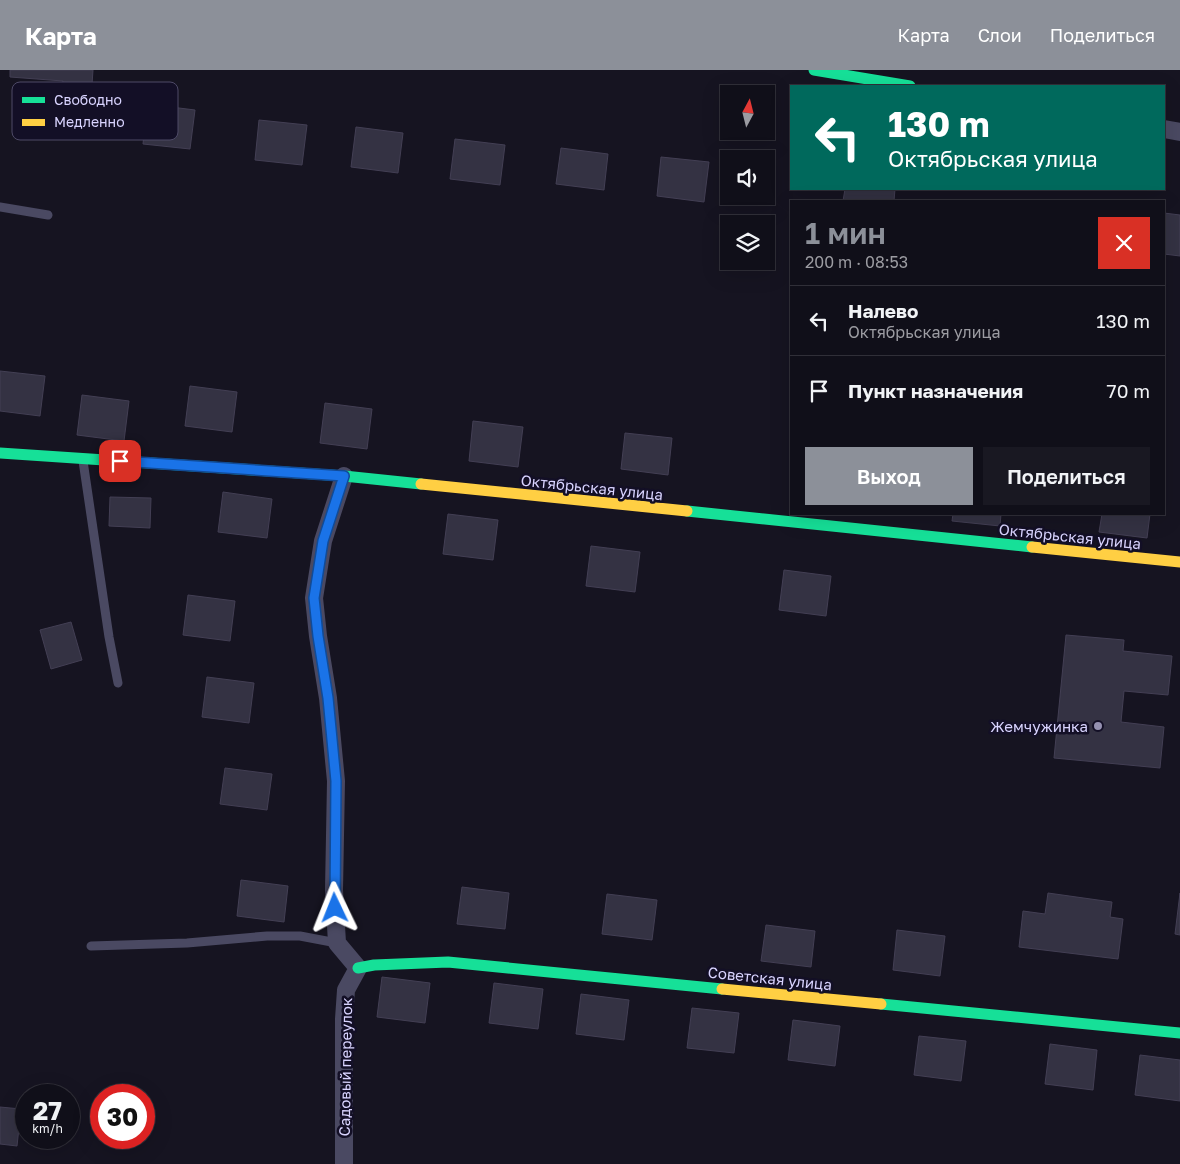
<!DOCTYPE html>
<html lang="ru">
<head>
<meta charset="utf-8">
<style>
	:root { --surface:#100f19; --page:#191822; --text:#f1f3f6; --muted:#9c9ca2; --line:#302f38; --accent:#8c9099 }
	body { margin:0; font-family:"Golos Text",sans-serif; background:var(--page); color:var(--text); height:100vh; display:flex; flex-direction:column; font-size:19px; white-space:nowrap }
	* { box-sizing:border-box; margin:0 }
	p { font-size:16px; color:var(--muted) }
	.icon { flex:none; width:28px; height:28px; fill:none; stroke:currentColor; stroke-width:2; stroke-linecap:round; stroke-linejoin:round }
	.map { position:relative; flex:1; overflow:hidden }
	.drawer { position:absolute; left:790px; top:130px; width:375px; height:315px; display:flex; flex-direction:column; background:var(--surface); border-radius:0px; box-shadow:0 5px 20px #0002,0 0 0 1px var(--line) }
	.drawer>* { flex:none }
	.top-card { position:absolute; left:790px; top:15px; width:375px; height:105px; border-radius:0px; box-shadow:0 5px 20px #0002,0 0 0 1px var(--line); background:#00695c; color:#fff; overflow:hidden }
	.needle { width:32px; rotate:7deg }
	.fabs { position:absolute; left:720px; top:15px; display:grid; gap:10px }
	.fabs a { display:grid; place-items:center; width:55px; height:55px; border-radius:0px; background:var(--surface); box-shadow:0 5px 20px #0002,0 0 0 1px var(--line); font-size:25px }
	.speed { position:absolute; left:15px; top:1014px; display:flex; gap:10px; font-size:25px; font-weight:700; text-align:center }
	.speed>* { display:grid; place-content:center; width:65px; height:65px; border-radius:50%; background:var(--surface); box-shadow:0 5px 20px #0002,0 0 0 1px var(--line); line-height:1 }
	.speed small { font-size:12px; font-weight:400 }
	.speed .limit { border:8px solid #d22; background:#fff; color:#111 }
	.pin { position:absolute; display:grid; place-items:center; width:42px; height:42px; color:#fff; margin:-21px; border-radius:10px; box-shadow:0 2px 8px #0006 }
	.me { position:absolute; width:55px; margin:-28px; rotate:358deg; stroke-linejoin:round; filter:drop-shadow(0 0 4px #0008) }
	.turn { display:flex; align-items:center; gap:18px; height:105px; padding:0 15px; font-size:22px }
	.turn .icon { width:65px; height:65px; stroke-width:2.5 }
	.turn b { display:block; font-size:35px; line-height:42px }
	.round { display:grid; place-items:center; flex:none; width:52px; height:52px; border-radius:0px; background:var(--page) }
	.headline { display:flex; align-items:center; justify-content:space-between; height:85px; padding:0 15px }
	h1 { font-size:30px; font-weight:600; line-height:38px; color:var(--accent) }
	.action { display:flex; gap:10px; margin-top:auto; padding:10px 15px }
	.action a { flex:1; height:58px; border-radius:0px; background:var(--accent); color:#fff; font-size:20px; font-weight:600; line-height:58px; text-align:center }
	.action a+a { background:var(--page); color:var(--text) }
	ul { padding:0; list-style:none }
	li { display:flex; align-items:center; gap:15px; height:70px; padding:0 15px; border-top:1px solid var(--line) }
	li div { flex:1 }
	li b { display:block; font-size:19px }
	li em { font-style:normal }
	header { display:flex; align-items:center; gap:30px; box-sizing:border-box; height:70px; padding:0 25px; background:var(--accent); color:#fff }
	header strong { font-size:24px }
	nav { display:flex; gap:28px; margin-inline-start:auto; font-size:18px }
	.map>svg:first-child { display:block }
	.building { fill:#343243; stroke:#433f54 }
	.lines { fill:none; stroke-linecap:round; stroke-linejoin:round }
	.lane { stroke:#4a4962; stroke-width:9 }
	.street { stroke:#4a4962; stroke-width:18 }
	.fast { stroke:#16e098; stroke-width:11 }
	.slow { stroke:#ffcf43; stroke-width:11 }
	.route-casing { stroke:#114b97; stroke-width:12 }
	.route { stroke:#1a73e8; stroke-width:9 }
	.poi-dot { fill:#9591b1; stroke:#130f26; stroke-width:2 }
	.labels { text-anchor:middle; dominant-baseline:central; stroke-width:5; stroke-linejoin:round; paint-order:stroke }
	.street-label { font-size:15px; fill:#d9d4ff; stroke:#130f26 }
	.poi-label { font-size:15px; fill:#d9d4ff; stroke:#130f26; text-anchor:end }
	.key { fill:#130f26; stroke:#4e4a67; stroke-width:1 }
	.key-label { font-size:14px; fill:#d9d4ff }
</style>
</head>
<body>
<header>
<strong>Карта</strong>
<nav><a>Карта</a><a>Слои</a><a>Поделиться</a></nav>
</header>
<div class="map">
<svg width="1180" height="1094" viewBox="0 0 1180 1094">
	<rect width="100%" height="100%" fill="#161421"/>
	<g class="building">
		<path d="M10,0H93L91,29L61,26L63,11L10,7Z"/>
		<path d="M147,34L195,40L190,79L143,74Z"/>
		<path d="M259,50L307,55L302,95L255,90Z"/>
		<path d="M356,57L403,63L398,103L351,97Z"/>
		<path d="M455,69L505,75L500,115L450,109Z"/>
		<path d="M561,78L608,84L604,120L556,114Z"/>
		<path d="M661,87L709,92L704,132L657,126Z"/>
		<path d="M845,119H895L894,131H843Z"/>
		<path d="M1164,143L1180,145V186L1164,184Z"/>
		<path d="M0,301L45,306L40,346L0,341Z"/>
		<path d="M190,316L237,322L232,362L185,356Z"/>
		<path d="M82,325L129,331L124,371L77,365Z"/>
		<path d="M325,333L372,339L367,379L320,373Z"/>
		<path d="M473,351L523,357L518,397L469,391Z"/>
		<path d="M625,363L672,368L668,405L621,399Z"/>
		<path d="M223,422L272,429L267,468L218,462Z"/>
		<path d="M110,427L151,428L150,458L109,456Z"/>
		<path d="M448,444L498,450L493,490L443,484Z"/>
		<path d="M953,444H1001L1000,456L952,451Z"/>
		<path d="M1102,444H1150L1147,468L1099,462Z"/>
		<path d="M591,476L640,482L635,522L586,516Z"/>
		<path d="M784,500L831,506L826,546L779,540Z"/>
		<path d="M188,525L235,531L230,571L183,565Z"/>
		<path d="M71,552L82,590L51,599L40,560Z"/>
		<path d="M1066,565L1124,570L1123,581L1172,586L1168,625L1124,621L1121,652L1164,657L1160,698L1054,688Z"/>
		<path d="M207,607L254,613L249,653L202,647Z"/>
		<path d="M225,698L272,704L267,740L220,734Z"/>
		<path d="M241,810L288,816L284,852L237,846Z"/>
		<path d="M462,817L509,823L505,859L457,854Z"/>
		<path d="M1048,823L1112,832L1110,847L1123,849L1118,889L1019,877L1023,841L1045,844Z"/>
		<path d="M1180,823V865L1175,864Z"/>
		<path d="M607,824L657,830L652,870L602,864Z"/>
		<path d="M766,855L815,861L811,897L761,891Z"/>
		<path d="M897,860L945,866L940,906L893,900Z"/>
		<path d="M382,907L430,913L425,953L377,947Z"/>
		<path d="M494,913L543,919L538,959L489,953Z"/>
		<path d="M581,924L629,930L624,970L576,964Z"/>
		<path d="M692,938L739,943L734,983L687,978Z"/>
		<path d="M793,950L840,956L835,996L788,990Z"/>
		<path d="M919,966L966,971L961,1011L914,1005Z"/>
		<path d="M1050,974L1097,980L1093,1020L1045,1014Z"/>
		<path d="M1140,985L1180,990V1031L1135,1025Z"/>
		<path d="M0,1037L21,1039L17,1076L0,1074Z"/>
	</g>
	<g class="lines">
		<g class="lane">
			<path d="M0,137L48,145"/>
			<path d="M83,391L109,567L118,613"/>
			<path d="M91,876L187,873L267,866H300L337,873"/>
		</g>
		<g class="street">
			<path d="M1164,59L1180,62"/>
			<path d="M344,1094V949L346,920L358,898L337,873L334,820L336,711L328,628L318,566L314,528L323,471L344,406"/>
		</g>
		<g class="fast">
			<path d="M814,0L910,16"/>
			<path d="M0,383L344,406L421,414"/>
			<path d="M687,441L1032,477"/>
			<path d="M358,898L374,895L448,892L722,919"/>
			<path d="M881,934L1180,963"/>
		</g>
		<g class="slow">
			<path d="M421,414L687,441"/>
			<path d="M1032,477L1180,492"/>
			<path d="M722,919L881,934"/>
		</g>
	</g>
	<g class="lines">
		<defs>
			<path id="route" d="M120,391L344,406L323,471L314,528L318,566L328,628L336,711L335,838"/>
		</defs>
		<use href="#route" class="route-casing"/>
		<use href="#route" class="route"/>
	</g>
	<circle class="poi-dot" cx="1098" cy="656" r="5"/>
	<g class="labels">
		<g class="street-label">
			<text transform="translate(592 417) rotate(6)">Октябрьская улица</text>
			<text transform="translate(1070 466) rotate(6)">Октябрьская улица</text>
			<text transform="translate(770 908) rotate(6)">Советская улица</text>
			<text transform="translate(345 997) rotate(-89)">Садовый переулок</text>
		</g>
		<g class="poi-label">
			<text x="1088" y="656">Жемчужинка</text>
		</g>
	</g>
	<rect x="12" y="12" width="166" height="58" rx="8" class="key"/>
	<rect x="22" y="27" width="23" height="6" fill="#16e098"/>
	<rect x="22" y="49" width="23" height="7" fill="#ffcf43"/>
	<g class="key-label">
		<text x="54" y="35">Свободно</text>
		<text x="54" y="57">Медленно</text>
	</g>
</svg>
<div class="fabs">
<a><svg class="needle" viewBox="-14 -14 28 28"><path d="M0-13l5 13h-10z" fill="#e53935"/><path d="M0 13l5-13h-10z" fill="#9c9ca2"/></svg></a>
<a><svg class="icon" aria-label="sound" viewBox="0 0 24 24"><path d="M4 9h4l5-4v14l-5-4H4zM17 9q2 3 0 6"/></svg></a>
<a><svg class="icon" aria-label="layers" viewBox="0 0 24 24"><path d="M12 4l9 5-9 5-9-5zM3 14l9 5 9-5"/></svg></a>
</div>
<div class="speed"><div>27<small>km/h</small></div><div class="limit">30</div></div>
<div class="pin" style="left:120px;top:391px;background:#d93025"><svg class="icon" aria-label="arrive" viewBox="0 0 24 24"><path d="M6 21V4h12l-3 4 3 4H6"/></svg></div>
<svg class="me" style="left:335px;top:838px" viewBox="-20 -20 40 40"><path d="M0-17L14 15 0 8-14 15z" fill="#1a73e8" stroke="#fff" stroke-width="4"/></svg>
<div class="top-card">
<div class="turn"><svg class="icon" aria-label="left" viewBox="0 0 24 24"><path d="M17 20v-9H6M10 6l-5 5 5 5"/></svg><div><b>130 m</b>Октябрьская улица</div></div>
</div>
<section class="drawer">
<div class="headline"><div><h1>1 мин</h1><p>200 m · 08:53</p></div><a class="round" style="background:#d93025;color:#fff"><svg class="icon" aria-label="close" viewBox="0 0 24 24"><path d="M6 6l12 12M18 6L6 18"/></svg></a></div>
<ul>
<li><svg class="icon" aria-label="left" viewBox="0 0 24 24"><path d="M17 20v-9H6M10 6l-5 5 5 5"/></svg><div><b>Налево</b><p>Октябрьская улица</p></div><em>130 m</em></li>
<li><svg class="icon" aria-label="arrive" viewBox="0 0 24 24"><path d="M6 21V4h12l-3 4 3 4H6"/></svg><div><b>Пункт назначения</b></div><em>70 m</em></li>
</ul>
<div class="action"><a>Выход</a><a>Поделиться</a></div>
</section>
</div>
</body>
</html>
